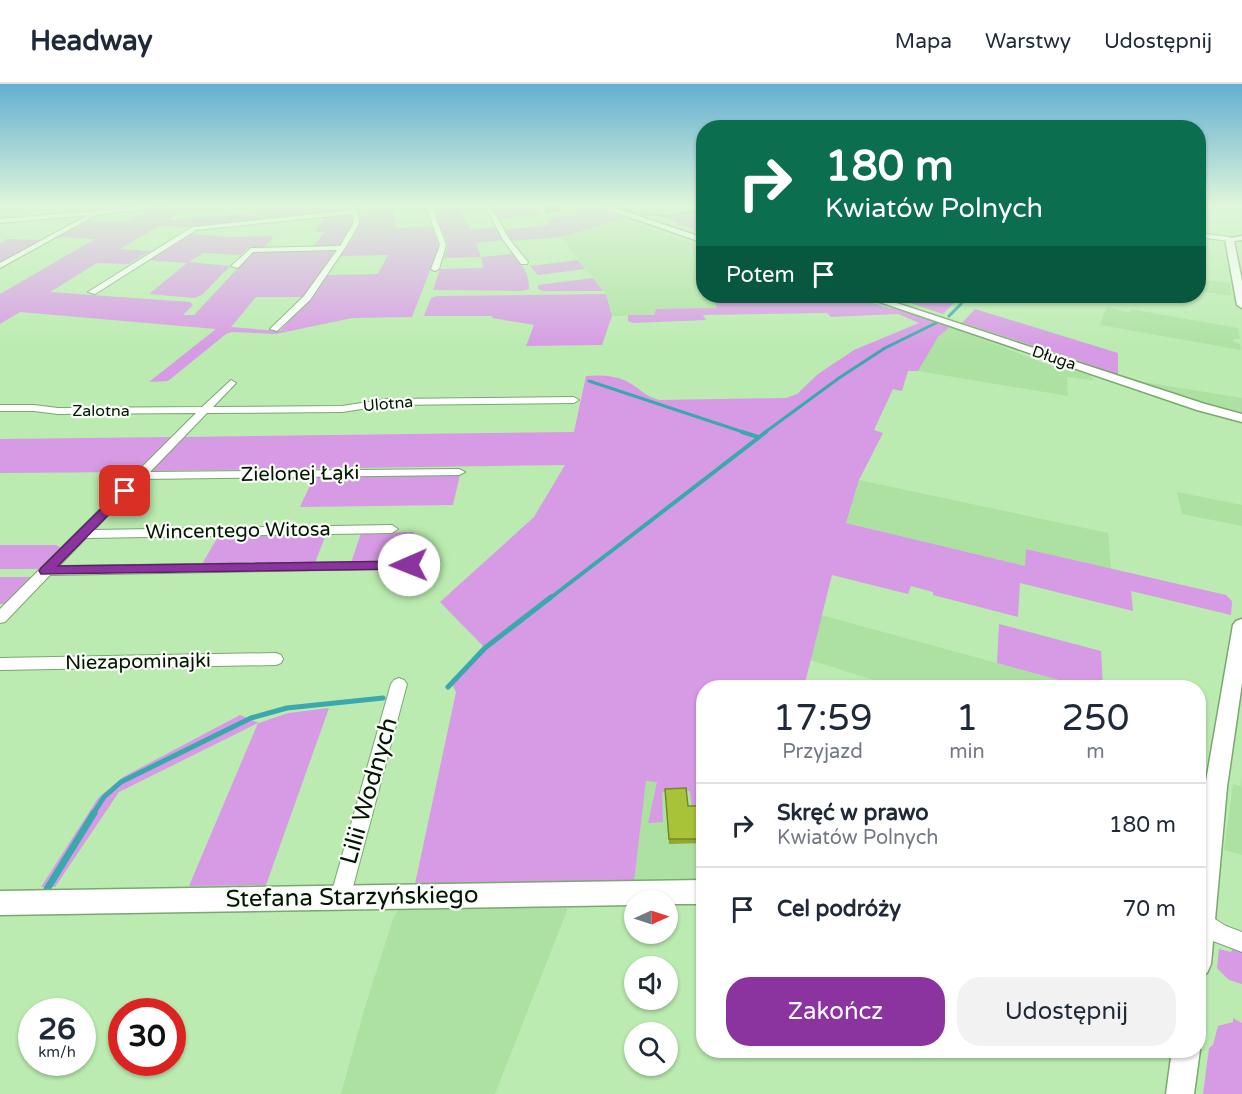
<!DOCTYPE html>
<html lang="pl">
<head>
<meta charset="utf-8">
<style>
	:root { --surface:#fff; --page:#f2f2f3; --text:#1f2937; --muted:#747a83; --line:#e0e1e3; --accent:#8b339f }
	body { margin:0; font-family:"Varela Round",sans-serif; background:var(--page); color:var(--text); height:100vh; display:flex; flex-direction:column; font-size:22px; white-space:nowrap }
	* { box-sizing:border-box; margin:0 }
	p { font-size:20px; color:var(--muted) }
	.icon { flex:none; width:33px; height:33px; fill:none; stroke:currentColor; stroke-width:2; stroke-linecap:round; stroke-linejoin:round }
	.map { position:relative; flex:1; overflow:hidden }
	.sheet { position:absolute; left:696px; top:596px; width:510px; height:378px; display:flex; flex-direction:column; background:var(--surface); border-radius:24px; box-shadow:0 2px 4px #0004 }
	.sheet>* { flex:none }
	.top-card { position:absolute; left:696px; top:36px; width:510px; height:183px; border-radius:24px; box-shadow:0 2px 4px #0004; background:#0b6e4f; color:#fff; overflow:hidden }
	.needle { width:39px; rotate:87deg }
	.controls { position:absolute; left:624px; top:806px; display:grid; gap:12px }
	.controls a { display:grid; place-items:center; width:54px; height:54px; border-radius:50%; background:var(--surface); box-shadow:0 2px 4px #0004; font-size:30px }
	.speed { position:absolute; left:18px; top:914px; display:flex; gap:12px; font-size:30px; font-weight:700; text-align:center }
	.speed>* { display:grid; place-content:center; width:78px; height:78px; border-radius:50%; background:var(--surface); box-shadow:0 2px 4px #0004; line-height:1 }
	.speed small { font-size:15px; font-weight:400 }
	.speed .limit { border:9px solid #d22; background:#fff; color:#111 }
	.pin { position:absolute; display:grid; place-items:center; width:51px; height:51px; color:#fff; margin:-26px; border-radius:12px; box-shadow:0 3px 9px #0006 }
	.me { position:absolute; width:66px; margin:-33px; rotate:269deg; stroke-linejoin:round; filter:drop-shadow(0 0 4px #0008) }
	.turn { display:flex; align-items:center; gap:21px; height:126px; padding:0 30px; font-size:27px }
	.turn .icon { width:78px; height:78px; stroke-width:2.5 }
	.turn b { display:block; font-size:42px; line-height:51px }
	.then { display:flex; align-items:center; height:57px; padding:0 30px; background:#0003; gap:12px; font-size:22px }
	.eta { display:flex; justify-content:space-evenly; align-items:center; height:102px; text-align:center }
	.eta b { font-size:36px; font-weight:600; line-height:42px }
	.button { display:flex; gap:12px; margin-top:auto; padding:12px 30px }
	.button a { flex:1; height:69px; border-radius:24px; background:var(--accent); color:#fff; font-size:24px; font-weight:600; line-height:69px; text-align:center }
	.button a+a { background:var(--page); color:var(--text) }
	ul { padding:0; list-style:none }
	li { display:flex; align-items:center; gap:18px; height:84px; padding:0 30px; border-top:2px solid var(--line) }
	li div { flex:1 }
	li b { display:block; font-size:22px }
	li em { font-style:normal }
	header { display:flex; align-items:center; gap:36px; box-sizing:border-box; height:84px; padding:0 30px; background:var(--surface); border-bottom:2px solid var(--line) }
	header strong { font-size:28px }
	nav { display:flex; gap:33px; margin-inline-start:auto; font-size:21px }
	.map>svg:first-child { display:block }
	.built { fill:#ade1a1 }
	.green { fill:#d79ae5 }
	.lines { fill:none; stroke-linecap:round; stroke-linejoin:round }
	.stream-far4 { stroke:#3ba8ae; stroke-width:2 }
	.stream-far3 { stroke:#3ba8ae; stroke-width:3 }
	.stream-far2 { stroke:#3ba8ae; stroke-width:4 }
	.stream-far1 { stroke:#3ba8ae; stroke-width:5 }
	.stream { stroke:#3ba8ae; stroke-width:7 }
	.minor-casing { stroke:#7aa870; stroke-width:2 }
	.tertiary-casing { stroke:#7aa870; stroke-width:3 }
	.minor { fill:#fff; fill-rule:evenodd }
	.tertiary { fill:#fff; fill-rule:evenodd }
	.wall { fill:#91a831 }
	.shaded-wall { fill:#768828 }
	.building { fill:#a9c339; stroke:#768828; stroke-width:1.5 }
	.route { fill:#8b339f; stroke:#5a2167; stroke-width:1.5 }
	.labels { text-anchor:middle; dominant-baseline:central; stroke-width:4.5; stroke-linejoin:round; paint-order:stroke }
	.far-street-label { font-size:16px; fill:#051503; stroke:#f9fef8 }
	.street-label { font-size:20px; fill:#051503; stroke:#f9fef8 }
	.near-street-label { font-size:24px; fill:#051503; stroke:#f9fef8 }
</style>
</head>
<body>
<header>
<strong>Headway</strong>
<nav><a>Mapa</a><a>Warstwy</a><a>Udostępnij</a></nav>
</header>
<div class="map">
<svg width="1242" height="1010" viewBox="0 0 1242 1010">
	<rect width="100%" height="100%" fill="#bbebb0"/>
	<g class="built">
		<path d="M620,135L693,159L703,187L704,212H713L720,229L612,232L606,210L561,153Z"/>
		<path d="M1199,195L1230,199L1232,212L1199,207Z"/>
		<path d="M1107,223L1130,229V225L1238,244L1240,255H1234V258L1240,260L1241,266L1100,241Z"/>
		<path d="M950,243L1044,279L1091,291L1093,296L1067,293L1068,312L918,287L931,262L944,247Z"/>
		<path d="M1132,296L1242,314V329L1210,322L1130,297Z"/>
		<path d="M859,396L1108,449L1111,485L1026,465L1025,482L846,439Z"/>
		<path d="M1177,408L1242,421V442L1182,430Z"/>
		<path d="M821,531L1085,603H896L810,576Z"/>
		<path d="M1242,691V771L1224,766L1233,700L1241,702Z"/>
		<path d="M688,696L703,706V796L634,798L646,697Z"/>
		<path d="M400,824H568L495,1010H341L364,926L394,832Z"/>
	</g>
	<g class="green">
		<path d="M189,123L168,136L253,129L255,123H349L350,126L187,143L158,142L120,165L150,167L129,180L97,179L50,208L190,218L193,221L183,231H194L253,168L331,167L334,169L304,213H256L231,243L280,247L312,212L327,191L378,190L388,171L340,172C349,159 363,145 359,129L393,125L396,144L432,142L439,163L412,233L352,234L276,250L232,248L226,250L168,297L149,298L216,245L20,228L0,240V210L95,155L57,153L87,137L125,138L145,127Z"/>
		<path d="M459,123L470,146L496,143L503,156L476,159L481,173L512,170C523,181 529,189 529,205L522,207L433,206L440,185L483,184L481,173L444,174L448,161L432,124Z"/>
		<path d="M492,123H538L543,131L500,135Z"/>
		<path d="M592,123L625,134L561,153L512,157L506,146L550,141L547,136Z"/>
		<path d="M703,127V149L663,133Z"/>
		<path d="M345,130L351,131L353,140L340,161L313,163L325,148H315L325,132Z"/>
		<path d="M187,149L227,153L274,152L263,164H248L241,171L203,169L189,178L230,182L202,211L194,214L149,210L187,179L145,176Z"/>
		<path d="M7,155L43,156L0,179V159Z"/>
		<path d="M578,176L585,185L538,191L530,182Z"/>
		<path d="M593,194L603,207H543L538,205V201Z"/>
		<path d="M606,210L612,232L602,261L526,262L534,241L492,234L493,232H424L431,214L437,212Z"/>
		<path d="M713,212H851L889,224L899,225L950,243L938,253L918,287H908L902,307L893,305L874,346L883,349L859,396L846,439L1025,482L1026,465L1226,511L1232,517L1231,531L1131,507L1133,527L1020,499L1018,533L933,511V508L911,502L908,510L832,491L804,603H704L703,724H692L690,707L662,708L663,738L648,739L657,698L646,697L634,798L415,800L456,608L451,598L483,562L440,518L534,433L565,381L151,387L183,353L574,348L586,292C599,291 613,291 626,297C639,303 643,312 660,316L786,314L797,310L818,290L854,266L919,239L898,230L831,233L827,229L703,231L706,236L633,239L628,237V231H654L656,225L717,224Z"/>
		<path d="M889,212H961L943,230Z"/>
		<path d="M975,225L1118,269V292L1069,273L962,239Z"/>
		<path d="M174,353L136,388L0,389V355Z"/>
		<path d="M460,391L453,421L300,423L314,393Z"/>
		<path d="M414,448L405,478L351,479L361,449Z"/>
		<path d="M326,450L315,479L202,480L219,451Z"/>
		<path d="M0,461H56L63,465L41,485H0Z"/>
		<path d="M0,493H35L8,520H0Z"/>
		<path d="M999,540L1101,567L1103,603H1085L997,579Z"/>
		<path d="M329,624L266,801L189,802L258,639L119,708L55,803H41L98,714L123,693L240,631L259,639L288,629Z"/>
		<path d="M1233,864L1242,867V900L1229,896L1217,884L1219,865L1231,868Z"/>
		<path d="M1233,934L1242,939V1010H1203L1209,964L1213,961L1218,942L1233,938Z"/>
	</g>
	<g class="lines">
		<g class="stream-far4">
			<path d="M621,123L636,129"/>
			<path d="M643,130L668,132L704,125"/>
			<path d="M959,222L969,212"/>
		</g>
		<g class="stream-far3">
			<path d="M949,232L961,220"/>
			<path d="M589,297L746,349"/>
			<path d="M764,349L839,294L885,264L936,239"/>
		</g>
		<g class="stream-far2">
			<path d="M742,348L758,353"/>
			<path d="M549,515L766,348"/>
		</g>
		<g class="stream-far1">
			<path d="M448,603L485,564L551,513"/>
			<path d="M93,730L104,713L121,698L251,634L287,624L383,614"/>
		</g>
		<path class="stream" d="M47,805L94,729"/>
		<defs>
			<g id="minor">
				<path d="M136,123H163L96,131L0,184V179L88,131L0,139V135Z"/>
				<path d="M351,123H357L359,140L347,161L310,216L277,247L270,245L304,212L337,166L253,168L238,184L231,182L251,164L340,162L353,140V130L196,146L95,210L88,208L192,143L352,126Z"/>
				<path d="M426,123H432L446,161L439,185L435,187L431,185L440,161Z"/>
				<path d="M485,123H491L510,156L528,178L527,180H521L504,157Z"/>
				<path d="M1198,149L1229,153L1232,155L1229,157L1198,153Z"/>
				<path d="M231,296L236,299L213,323L342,322L388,315L574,313L579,316L574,319L388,321L342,328L207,329L150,388L459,385L465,388L459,391L143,395L94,446L392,441L398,445L392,449L86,454L59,482L432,477L439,481L437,484L50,491L5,538L0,539V525L196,329L58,330L34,327H0V321H34L58,324L202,323Z"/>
				<path d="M276,569L281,571L283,575L281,579L276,581L0,586V574Z"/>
				<path d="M399,594L404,596L407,600L350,814L347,821L340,824L333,821L330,814L391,600L394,596Z"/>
				<path d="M1202,827L1226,842L1242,848V868L1213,857L1198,847V829Z"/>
			</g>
			<g id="tertiary">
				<path d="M600,123H612L704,154V159Z"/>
				<path d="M1242,152V156L1234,157L1242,197V224L1237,221L1225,155Z"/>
				<path d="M862,212H875L1205,320L1242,330V338L1197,326Z"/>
				<path d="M1242,535V599L1227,703L1211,880L1207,889L1198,892V764L1205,703L1233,541L1236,537Z"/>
				<path d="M704,796V820H668V816H634V821L0,831V807Z"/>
				<path d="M1198,963L1200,966L1194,1010H1166L1172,966H1198Z"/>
			</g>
		</defs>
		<use href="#minor" class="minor-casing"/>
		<use href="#tertiary" class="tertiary-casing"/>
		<use href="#minor" class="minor"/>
		<use href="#tertiary" class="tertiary"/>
	</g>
	<path class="wall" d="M665,705L688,722H704V759L669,760Z"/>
	<path class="shaded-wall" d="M560,124V127L546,129V125Z"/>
	<g class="building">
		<path d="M544,123H559L560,124L546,125Z"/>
		<path d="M686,704L688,722H704V755H669L665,705Z"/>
	</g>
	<linearGradient id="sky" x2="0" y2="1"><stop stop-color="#63afd1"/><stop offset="0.46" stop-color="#e0f6db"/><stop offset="1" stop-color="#e0f6db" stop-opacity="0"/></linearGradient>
	<rect width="1242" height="265" fill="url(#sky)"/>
	<path class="route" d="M125,404L131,407L129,410L58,482L409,477L415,481L409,485L41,490L39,487L41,484L121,405Z"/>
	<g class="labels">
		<g class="far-street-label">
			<text transform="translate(1054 274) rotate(19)">Długa</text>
			<text transform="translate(388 320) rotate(-5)">Ulotna</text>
			<text x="101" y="327">Zalotna</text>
		</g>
		<g class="street-label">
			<text transform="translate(300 390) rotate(-1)">Zielonej Łąki</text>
			<text transform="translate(238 447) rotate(-1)">Wincentego Witosa</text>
			<text transform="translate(138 578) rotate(-1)">Niezapominajki</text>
		</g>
		<g class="near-street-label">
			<text transform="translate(369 707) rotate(-74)">Lilii Wodnych</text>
			<text transform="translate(352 813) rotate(-1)">Stefana Starzyńskiego</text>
		</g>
	</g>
</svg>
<div class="controls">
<a><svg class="needle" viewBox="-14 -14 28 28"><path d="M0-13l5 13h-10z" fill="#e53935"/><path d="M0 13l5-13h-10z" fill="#747a83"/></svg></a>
<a><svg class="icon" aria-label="sound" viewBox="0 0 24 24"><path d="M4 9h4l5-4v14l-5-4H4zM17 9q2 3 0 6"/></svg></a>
<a><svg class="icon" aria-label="search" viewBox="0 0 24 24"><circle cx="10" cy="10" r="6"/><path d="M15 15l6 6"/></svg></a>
</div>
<div class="speed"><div>26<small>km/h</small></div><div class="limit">30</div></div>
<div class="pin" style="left:125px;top:407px;background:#d93025"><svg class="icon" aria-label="arrive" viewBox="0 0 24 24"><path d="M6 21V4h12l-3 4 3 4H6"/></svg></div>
<svg class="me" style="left:409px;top:481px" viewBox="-20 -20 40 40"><circle r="19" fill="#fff"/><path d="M0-13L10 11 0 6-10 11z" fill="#8b339f"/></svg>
<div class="top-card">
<div class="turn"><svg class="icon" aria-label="right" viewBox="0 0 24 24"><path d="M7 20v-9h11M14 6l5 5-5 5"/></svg><div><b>180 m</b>Kwiatów Polnych</div></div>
<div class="then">Potem<svg class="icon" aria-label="arrive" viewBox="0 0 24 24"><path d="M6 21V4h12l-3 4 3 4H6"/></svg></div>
</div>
<section class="sheet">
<div class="eta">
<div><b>17:59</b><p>Przyjazd</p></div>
<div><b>1</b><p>min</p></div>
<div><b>250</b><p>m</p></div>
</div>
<ul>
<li><svg class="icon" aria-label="right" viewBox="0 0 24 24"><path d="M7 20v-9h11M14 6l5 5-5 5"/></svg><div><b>Skręć w prawo</b><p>Kwiatów Polnych</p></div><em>180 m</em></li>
<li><svg class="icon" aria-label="arrive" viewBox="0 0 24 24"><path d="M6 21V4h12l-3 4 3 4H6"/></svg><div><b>Cel podróży</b></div><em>70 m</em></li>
</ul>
<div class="button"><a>Zakończ</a><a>Udostępnij</a></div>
</section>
</div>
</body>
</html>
